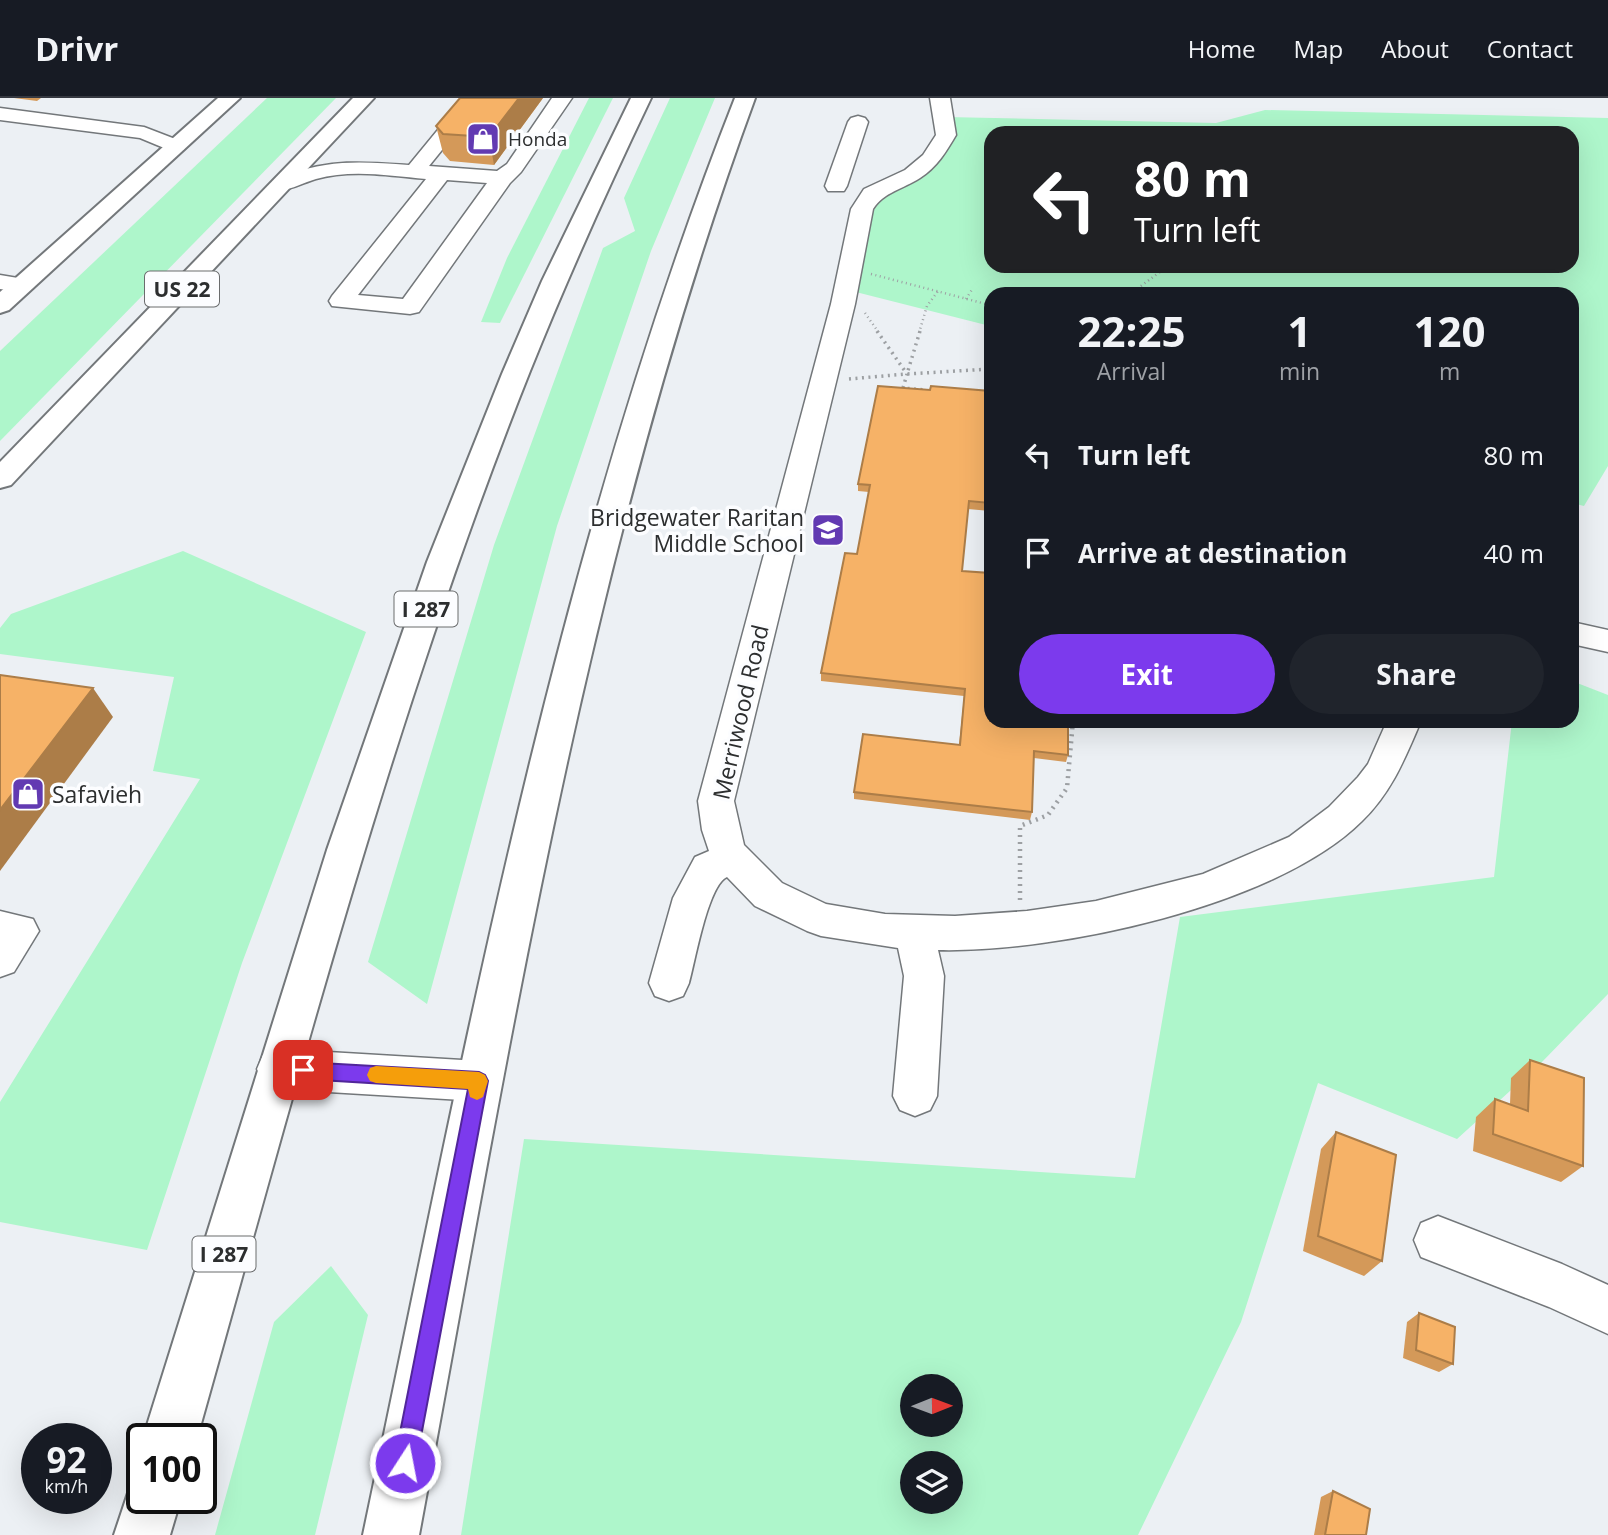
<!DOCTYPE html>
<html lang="en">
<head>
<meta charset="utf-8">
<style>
	:root { --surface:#171b24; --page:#20242c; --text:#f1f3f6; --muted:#9ea1a6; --line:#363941; --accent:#7c3aed }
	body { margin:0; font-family:"Open Sans",sans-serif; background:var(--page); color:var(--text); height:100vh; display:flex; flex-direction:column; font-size:26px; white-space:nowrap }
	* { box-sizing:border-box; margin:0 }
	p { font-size:23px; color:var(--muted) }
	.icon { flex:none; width:38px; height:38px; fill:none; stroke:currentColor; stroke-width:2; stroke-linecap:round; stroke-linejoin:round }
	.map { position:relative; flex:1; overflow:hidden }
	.panel { position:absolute; left:984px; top:189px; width:595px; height:441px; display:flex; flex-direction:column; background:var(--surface); border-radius:21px; box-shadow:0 7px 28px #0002 }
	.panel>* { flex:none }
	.hud { position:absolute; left:984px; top:28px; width:595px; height:147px; border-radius:21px; box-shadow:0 7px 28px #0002; background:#202124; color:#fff; overflow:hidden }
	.needle { width:46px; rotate:89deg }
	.buttons { position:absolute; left:900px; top:1276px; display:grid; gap:14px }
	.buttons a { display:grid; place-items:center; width:63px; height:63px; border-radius:50%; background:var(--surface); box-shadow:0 7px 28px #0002; font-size:35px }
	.speed { position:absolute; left:21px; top:1325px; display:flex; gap:14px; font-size:35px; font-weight:700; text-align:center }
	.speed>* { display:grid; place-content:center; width:91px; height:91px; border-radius:50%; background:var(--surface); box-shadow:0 7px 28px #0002; line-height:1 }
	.speed small { font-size:18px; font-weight:400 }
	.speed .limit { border:4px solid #111; border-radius:10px; background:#fff; color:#111 }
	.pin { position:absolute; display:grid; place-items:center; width:60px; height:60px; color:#fff; margin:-30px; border-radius:14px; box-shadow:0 4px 10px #0006 }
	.me { position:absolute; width:77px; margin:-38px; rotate:11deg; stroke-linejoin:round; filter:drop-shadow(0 0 5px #0008) }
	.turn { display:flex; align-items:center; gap:24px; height:147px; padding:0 35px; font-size:32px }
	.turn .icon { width:91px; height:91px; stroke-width:2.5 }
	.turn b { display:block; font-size:49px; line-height:60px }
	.eta { display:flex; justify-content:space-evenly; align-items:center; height:119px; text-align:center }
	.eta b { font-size:42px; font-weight:700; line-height:49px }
	.button { display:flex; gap:14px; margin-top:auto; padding:14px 35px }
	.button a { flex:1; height:80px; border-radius:42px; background:var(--accent); color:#fff; font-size:28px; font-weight:700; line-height:80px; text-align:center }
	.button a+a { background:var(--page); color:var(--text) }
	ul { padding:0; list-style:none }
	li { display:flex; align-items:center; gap:21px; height:98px; padding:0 35px }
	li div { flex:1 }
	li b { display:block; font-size:26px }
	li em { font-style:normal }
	header { display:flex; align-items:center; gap:42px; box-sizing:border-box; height:98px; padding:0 35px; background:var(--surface); border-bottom:2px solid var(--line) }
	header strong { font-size:33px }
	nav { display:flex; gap:38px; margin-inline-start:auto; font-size:24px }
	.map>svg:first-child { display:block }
	.green { fill:#aef6cb; fill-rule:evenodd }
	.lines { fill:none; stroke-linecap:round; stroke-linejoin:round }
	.minor-casing { stroke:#73777a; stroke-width:3 }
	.highway-casing { stroke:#73777a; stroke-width:4 }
	.path-far2 { stroke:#9da0a3; stroke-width:2.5; stroke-dasharray:1 3.5; stroke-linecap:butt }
	.path-far1 { stroke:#9da0a3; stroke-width:3.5; stroke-dasharray:2 4.5; stroke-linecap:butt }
	.path { stroke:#9da0a3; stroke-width:4.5; stroke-dasharray:2 5; stroke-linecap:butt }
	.minor { fill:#fff; fill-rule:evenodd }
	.highway { fill:#fff; fill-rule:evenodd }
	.wall { fill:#d49959 }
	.shaded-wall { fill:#ac7d48 }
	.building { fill:#f6b267; stroke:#ac7d48; stroke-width:2 }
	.route { fill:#7c3aed; stroke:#51269a; stroke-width:2 }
	.slow { fill:#f59e0b }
	.labels { text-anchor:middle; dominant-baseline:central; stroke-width:7; stroke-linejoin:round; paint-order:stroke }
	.far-poi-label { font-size:19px; fill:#2c2e2f; stroke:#fcfdff; text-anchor:start }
	.shield { fill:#fcfdff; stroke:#6a6c6d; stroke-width:2 }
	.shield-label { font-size:21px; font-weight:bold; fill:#2c2e2f }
	.poi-label { font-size:23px; fill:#2c2e2f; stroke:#fcfdff; text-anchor:end }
	.street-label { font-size:23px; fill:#2c2e2f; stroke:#fcfdff }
</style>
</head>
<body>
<header>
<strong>Drivr</strong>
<nav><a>Home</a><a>Map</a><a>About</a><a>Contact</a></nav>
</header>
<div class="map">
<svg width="1608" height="1437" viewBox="0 0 1608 1437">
	<rect width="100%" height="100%" fill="#ecf0f4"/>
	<g class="green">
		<path d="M267,0H336L0,343V253Z"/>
		<path d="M589,0H613L500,225L481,224L507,160Z"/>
		<path d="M670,0H715L651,153L557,428L427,906L368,864L494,447L603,150L635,133L624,100Z"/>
		<path d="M1265,12L1608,20V368L1584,408L1572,405V196H990V228L840,190L866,101L940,53L946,19L1216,25ZM990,35H1572V168H990Z"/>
		<path d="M183,453L366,534L242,865L147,1152L0,1124V1004L200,681L153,673L174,579L0,556V530L11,516Z"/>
		<path d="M1572,583L1608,597V896L1542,964L1457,1041L1318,985L1241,1224L1138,1437H461L524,1041L1135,1080L1180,819L1494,779L1512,623H1572ZM912,1288H950V1326H912ZM912,1365H950V1404H912Z"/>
		<path d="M331,1168L368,1217L315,1437H215L274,1224Z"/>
	</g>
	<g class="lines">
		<defs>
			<g id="minor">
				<path d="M464,0H484L429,68L497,73L507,66L552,0H572L521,74L510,85L419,214L410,216L332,208L329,203L332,198L426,81C390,78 352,71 316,81C302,85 289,94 274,91L271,86C276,79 283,79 290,76C332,61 365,64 409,67ZM447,82L487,85L403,201L358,197Z"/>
				<path d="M930,0H950L956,37C946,54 937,69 920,80C903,91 884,94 873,111L855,206L734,703L744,747L782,785L826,806L885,816L955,818L1027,813L1096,803L1203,776L1289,739L1329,709L1358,679L1368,666L1387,623H1421C1405,660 1392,694 1362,723C1277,808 1056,855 938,852L944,878L937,998L930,1012L915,1018L900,1012L893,998L904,878L898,850L821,838L807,833L755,808L727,779C708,787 695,864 689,885L683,898L669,903L655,898L649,885L673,800L695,759L709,753L702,732L698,703L831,206L851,111L864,91L905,72L923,57L936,37Z"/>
				<path d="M0,10L144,29L183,44L186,48L183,52H169L140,40L0,22Z"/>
				<path d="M858,18L865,20L868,24L847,88L844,93H828L825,88L848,24L851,20Z"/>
				<path d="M0,177L30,182L34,187L30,192L22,194L0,191Z"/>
				<path d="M1572,524L1608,532V554L1572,546Z"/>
				<path d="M0,813L33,821L39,833L14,874L0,879Z"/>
				<path d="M278,951L479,963L494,969L501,983L494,997L479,1003L278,991L263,985L257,971L263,957Z"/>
				<path d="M1438,1118L1562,1166L1608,1187V1236L1549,1209L1421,1159L1414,1142L1421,1125Z"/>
			</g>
			<g id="highway">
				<path d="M218,0H240L9,212L0,215V194Z"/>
				<path d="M353,0H374L11,387L0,390V364Z"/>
				<path d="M631,0H651C608,90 567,181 530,273C392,619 298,982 197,1340H143L327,752L427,464L502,276L542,183Z"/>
				<path d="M735,0H755C585,463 509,954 419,1437H363C465,953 553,462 735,0Z"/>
				<path d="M142,1377V1400H181L170,1437H114L133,1380Z"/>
			</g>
		</defs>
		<use href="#minor" class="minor-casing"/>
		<use href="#highway" class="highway-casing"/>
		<g class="path-far2">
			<path d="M871,176L990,207"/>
			<path d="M1130,196L1168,168"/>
			<path d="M966,201L973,190"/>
			<path d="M865,215L879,235"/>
			<path d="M919,235L927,208L938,193"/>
		</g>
		<g class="path-far1">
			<path d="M877,233L907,276L903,290L926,292"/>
			<path d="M920,233L907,276L990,271"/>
			<path d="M849,281L906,276"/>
		</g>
		<path class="path" d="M1020,802V728L1048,717L1067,690L1073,623"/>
		<use href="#minor" class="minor"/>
		<use href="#highway" class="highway"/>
	</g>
	<g class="wall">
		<path d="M14,0H41L37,3Z"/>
		<path d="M543,0L494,67L450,63L443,55L436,28Z"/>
		<path d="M930,292L990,293V413L968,411L962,473L1068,657L1066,664L1034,660L1032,714L1030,722L854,701V694L959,647L964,598L821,583V575L857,456L869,394L858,393V386Z"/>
		<path d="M1530,962L1583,1068L1561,1084L1473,1053L1476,1019L1495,1001L1510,1006L1511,980Z"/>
		<path d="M1336,1034L1382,1163L1364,1178L1303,1153L1321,1051Z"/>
		<path d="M1419,1215L1453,1266L1439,1274L1403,1260L1407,1224Z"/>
		<path d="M1333,1393L1366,1437H1314L1321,1399Z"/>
	</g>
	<g class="shaded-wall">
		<path d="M519,0H543L494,67L489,39Z"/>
		<path d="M93,590L113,619L0,773V712Z"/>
	</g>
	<g class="building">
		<path d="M460,0H519L489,39L443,36L436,28Z"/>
		<path d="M878,288L930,292L931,288L990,293V405L969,403L962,473L990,475V623H1068V657L1034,653L1032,714L854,694L863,636L960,647L965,591L821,575L845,455L857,456L870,387L858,386Z"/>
		<path d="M0,577L93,590L0,712Z"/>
		<path d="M1530,962L1584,980L1583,1068L1493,1036L1495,1001L1528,1013Z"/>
		<path d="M1336,1034L1396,1057L1382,1163L1318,1138Z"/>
		<path d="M1419,1215L1455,1229L1453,1266L1416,1252Z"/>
		<path d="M1333,1393L1370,1411L1366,1437H1325Z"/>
	</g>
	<path class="route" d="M303,964L479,974L485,977L488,983L416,1365L413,1373L405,1377L397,1373L394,1365L468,991L303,981L297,978L294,972L297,966Z"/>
	<path class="slow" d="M376,968L479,974L485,977L488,983L483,999L477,1002L470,999L468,991L376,985L370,983L367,977L370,970Z"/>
	<defs>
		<symbol id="shop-square" viewBox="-11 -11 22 22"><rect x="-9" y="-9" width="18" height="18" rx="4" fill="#623ab2" stroke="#fcfdff"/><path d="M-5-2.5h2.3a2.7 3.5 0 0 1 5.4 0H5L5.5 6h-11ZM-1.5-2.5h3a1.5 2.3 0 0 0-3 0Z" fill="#fff"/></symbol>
		<symbol id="school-square" viewBox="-11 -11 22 22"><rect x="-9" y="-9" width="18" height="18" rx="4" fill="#623ab2" stroke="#fcfdff"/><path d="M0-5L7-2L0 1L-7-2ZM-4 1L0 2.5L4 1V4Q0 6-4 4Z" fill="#fff"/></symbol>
	</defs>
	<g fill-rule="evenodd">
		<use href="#shop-square" x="464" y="22" width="38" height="38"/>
		<use href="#school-square" x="809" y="413" width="38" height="38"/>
		<use href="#shop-square" x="9" y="677" width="38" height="38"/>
	</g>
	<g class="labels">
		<g class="far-poi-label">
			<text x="508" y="41">Honda</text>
		</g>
		<g class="shield">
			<rect x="145" y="173.5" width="74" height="35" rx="5"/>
			<rect x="394.5" y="493.5" width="63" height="35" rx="5"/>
			<rect x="192.5" y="1138.5" width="63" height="35" rx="5"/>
		</g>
		<g class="shield-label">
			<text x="182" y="191">US 22</text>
			<text x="426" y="511">I 287</text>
			<text x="224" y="1156">I 287</text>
		</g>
		<g class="poi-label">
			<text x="804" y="419">Bridgewater Raritan<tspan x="804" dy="26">Middle School</tspan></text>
			<text x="52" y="696" text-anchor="start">Safavieh</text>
		</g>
		<g class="street-label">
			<text transform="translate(740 614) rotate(-77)">Merriwood Road</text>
		</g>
	</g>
</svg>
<div class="buttons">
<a><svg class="needle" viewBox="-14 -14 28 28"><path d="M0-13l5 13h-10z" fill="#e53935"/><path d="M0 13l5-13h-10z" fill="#9ea1a6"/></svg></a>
<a><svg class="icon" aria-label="layers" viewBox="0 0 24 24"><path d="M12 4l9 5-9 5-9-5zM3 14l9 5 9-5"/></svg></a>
</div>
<div class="speed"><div>92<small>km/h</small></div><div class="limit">100</div></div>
<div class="pin" style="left:303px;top:972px;background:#d93025"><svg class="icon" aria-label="arrive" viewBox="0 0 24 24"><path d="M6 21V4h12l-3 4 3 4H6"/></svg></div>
<svg class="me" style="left:405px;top:1365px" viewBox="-20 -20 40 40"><circle r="17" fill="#7c3aed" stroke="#fff" stroke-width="3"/><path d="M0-11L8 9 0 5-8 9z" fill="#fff"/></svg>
<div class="hud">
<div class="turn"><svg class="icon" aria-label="left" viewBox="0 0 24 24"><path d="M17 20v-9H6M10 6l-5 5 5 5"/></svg><div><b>80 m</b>Turn left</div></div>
</div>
<section class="panel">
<div class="eta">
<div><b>22:25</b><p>Arrival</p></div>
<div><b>1</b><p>min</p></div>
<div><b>120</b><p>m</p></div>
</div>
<ul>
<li><svg class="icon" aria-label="left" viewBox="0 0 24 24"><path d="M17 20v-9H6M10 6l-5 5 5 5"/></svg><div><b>Turn left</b></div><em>80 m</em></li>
<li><svg class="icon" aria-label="arrive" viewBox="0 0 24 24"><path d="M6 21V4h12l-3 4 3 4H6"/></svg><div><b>Arrive at destination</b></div><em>40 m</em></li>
</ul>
<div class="button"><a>Exit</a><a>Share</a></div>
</section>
</div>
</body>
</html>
